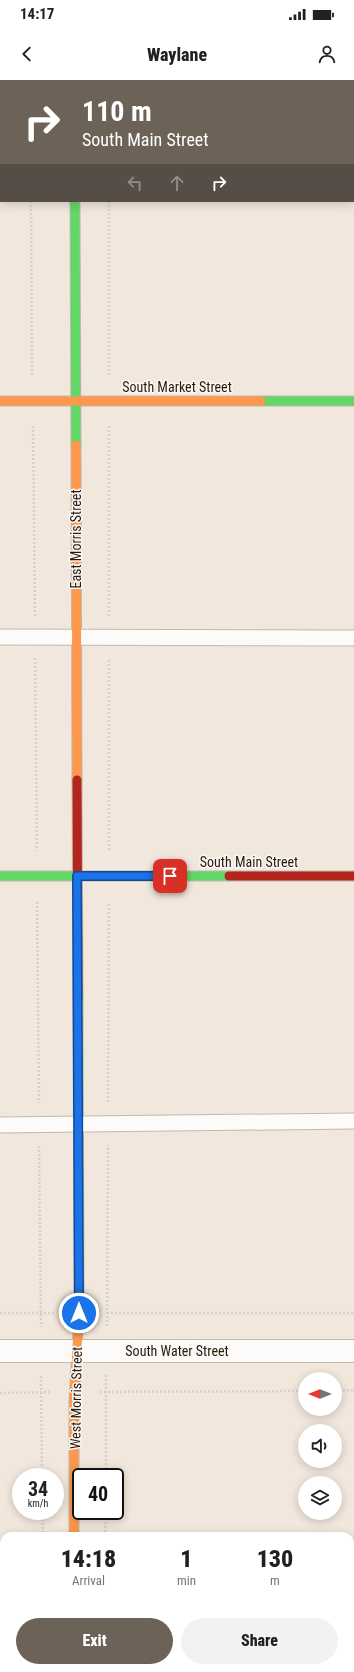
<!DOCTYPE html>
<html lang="en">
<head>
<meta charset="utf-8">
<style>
	:root { --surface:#fff; --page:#f2f2f2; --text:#202124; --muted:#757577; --accent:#6c6258 }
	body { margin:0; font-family:"Roboto Condensed",sans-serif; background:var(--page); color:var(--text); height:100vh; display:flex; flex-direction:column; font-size:15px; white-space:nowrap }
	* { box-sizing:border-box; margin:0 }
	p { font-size:13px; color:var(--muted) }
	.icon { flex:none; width:22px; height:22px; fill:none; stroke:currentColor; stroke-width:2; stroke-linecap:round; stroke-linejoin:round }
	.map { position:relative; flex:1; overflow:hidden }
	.panel { position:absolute; left:0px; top:1452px; width:354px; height:140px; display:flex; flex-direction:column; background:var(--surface); border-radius:12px 12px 0 0; box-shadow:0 2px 10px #0003 }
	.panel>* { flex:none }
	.banner { position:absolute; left:0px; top:0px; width:354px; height:122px; box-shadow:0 2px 10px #0003; background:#6c6258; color:#fff; overflow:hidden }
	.needle { width:26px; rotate:270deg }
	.buttons { position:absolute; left:298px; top:1292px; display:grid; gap:8px }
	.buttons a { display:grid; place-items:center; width:44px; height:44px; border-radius:50%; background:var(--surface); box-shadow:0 2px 10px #0003; font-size:20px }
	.speed { position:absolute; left:12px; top:1388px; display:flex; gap:8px; font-size:20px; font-weight:700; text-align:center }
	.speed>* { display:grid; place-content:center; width:52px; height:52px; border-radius:50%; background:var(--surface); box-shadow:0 2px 10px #0003; line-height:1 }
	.speed small { font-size:10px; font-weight:400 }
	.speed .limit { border:2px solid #111; border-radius:6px; background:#fff; color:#111 }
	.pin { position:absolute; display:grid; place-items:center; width:34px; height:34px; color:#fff; margin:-17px; border-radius:8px; box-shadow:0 2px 6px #0006 }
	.me { position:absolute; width:44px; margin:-22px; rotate:0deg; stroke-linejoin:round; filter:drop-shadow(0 0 3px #0008) }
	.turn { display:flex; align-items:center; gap:14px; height:84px; padding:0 16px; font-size:18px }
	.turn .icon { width:52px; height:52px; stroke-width:2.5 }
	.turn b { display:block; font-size:28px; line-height:34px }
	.lanes { display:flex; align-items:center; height:38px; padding:0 16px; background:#0003; justify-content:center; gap:20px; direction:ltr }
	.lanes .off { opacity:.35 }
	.eta { display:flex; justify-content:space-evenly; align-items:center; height:68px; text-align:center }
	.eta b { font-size:24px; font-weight:800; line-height:28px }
	.action { display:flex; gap:8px; margin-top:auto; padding:8px 16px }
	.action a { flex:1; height:46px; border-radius:24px; background:var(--accent); color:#fff; font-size:16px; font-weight:800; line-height:46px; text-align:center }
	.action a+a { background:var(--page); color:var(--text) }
	.status { display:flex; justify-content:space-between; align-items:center; height:28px; padding:0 20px; background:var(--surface); direction:ltr }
	.status svg { height:11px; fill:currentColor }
	header { display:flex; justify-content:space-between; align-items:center; height:52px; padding:0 16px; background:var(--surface); font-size:18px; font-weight:800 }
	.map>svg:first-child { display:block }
	.built { fill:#f8e2cc }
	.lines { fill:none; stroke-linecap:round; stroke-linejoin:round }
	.lane-casing { stroke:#c1b8ae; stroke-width:17 }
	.street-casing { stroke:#c1b8ae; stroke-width:24 }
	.fast-casing { stroke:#c1b8ae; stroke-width:11 }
	.slow-casing { stroke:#c1b8ae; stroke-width:11 }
	.jam-casing { stroke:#c1b8ae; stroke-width:11 }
	.path { stroke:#d4d1ce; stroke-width:2.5; stroke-dasharray:2 2; stroke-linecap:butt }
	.lane { stroke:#fdfbfa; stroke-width:15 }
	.street { stroke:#fdfbfa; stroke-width:22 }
	.fast { stroke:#63d668; stroke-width:9 }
	.slow { stroke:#ff974d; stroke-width:9 }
	.jam { stroke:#b3261e; stroke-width:9 }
	.route-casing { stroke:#114b97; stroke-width:10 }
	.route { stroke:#1a73e8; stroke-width:7 }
	.labels { text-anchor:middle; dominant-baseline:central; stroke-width:3; stroke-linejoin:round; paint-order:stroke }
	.street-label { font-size:14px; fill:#241b11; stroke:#fcf7f2 }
</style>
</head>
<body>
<div class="status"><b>14:17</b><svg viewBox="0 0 49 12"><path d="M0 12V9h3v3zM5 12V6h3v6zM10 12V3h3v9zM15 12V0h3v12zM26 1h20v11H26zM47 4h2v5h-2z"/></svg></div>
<header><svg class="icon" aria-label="back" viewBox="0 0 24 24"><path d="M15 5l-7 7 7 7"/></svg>Waylane<svg class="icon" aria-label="person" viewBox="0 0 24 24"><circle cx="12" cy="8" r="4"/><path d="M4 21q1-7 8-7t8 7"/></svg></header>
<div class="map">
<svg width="354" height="1592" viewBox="0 0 354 1592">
	<rect width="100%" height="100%" fill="#f2e7dc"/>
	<g class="built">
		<path d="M0,0H52L1,1L0,107Z"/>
		<path d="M90,0H354V104L353,1Z"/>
	</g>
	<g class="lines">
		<defs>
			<g id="lane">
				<path d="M353,97H354"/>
				<path d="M0,98H1"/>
				<path d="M0,557L354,558"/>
				<path d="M0,1045L354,1041"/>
				<path d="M0,1511H4"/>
				<path d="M350,1511H354"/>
			</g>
			<g id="street">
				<path d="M74,0V1"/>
				<path d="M0,1271H354"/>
				<path d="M74,1592V1588"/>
			</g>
			<g id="fast">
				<path d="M75,121L76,365"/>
				<path d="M261,321H354"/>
				<path d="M0,796H229"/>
				<path d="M78,919L79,1206"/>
			</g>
			<g id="slow">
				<path d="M0,321H261"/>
				<path d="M76,365L77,700"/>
				<path d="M74,1456V1322L79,1233V1206"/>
			</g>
			<g id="jam">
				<path d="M77,700L78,919"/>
				<path d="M229,796H354"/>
			</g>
		</defs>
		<use href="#lane" class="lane-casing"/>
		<use href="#street" class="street-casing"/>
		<use href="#fast" class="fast-casing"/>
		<use href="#slow" class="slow-casing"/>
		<use href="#jam" class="jam-casing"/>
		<g class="path">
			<path d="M29,0V1"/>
			<path d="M109,0V1"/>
			<path d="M31,121L32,297"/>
			<path d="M109,121V296"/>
			<path d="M33,346L35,537"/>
			<path d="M109,346V536"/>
			<path d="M35,578L37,771"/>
			<path d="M109,580V770"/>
			<path d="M37,822L39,1023"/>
			<path d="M108,1022L109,822"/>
			<path d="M39,1066L41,1247"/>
			<path d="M0,1233H54"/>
			<path d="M107,1233H354"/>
			<path d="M107,1246L108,1065"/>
			<path d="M41,1296L42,1397"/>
			<path d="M335,1311L354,1310"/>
			<path d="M100,1312L305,1311"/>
			<path d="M0,1313L51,1312"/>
			<path d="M106,1397V1295"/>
			<path d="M42,1431L43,1456"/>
			<path d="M105,1456L106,1431"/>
			<path d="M44,1588V1592"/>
			<path d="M104,1592V1588"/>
		</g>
		<use href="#lane" class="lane"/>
		<use href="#street" class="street"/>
		<use href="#fast" class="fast"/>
		<use href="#slow" class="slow"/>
		<use href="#jam" class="jam"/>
	</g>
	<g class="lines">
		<defs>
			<path id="route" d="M79,1233L77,796H170"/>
		</defs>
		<use href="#route" class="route-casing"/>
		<use href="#route" class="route"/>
	</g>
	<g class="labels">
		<g class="street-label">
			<text x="177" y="307">South Market Street</text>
			<text transform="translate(76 459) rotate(-90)">East Morris Street</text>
			<text x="249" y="782">South Main Street</text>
			<text x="177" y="1271">South Water Street</text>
			<text transform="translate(76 1318) rotate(-89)">West Morris Street</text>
		</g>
	</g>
</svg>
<div class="buttons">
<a><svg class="needle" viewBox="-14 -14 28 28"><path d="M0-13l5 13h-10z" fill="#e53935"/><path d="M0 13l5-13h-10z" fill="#757577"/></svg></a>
<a><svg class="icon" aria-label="sound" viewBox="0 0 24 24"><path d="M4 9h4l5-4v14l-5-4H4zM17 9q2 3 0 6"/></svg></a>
<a><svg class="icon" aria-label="layers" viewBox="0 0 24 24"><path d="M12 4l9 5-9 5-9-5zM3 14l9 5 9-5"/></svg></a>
</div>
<div class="speed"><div>34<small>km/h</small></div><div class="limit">40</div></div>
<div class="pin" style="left:170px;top:796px;background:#d93025"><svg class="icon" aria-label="arrive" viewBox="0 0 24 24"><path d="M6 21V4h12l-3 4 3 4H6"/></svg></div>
<svg class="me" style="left:79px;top:1233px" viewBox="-20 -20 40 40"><circle r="17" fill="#1a73e8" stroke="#fff" stroke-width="3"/><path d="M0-11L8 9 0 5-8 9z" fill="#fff"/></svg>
<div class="banner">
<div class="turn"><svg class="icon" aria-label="right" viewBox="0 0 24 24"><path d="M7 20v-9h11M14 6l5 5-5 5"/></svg><div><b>110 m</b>South Main Street</div></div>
<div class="lanes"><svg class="icon off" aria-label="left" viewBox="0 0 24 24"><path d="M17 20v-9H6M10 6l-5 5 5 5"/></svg><svg class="icon off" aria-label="ahead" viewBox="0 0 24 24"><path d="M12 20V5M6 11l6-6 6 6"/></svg><svg class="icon" aria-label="right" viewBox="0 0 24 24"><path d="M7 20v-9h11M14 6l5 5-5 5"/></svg></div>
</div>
<section class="panel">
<div class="eta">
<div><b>14:18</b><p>Arrival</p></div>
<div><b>1</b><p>min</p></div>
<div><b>130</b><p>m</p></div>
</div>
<div class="action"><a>Exit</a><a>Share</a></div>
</section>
</div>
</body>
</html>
